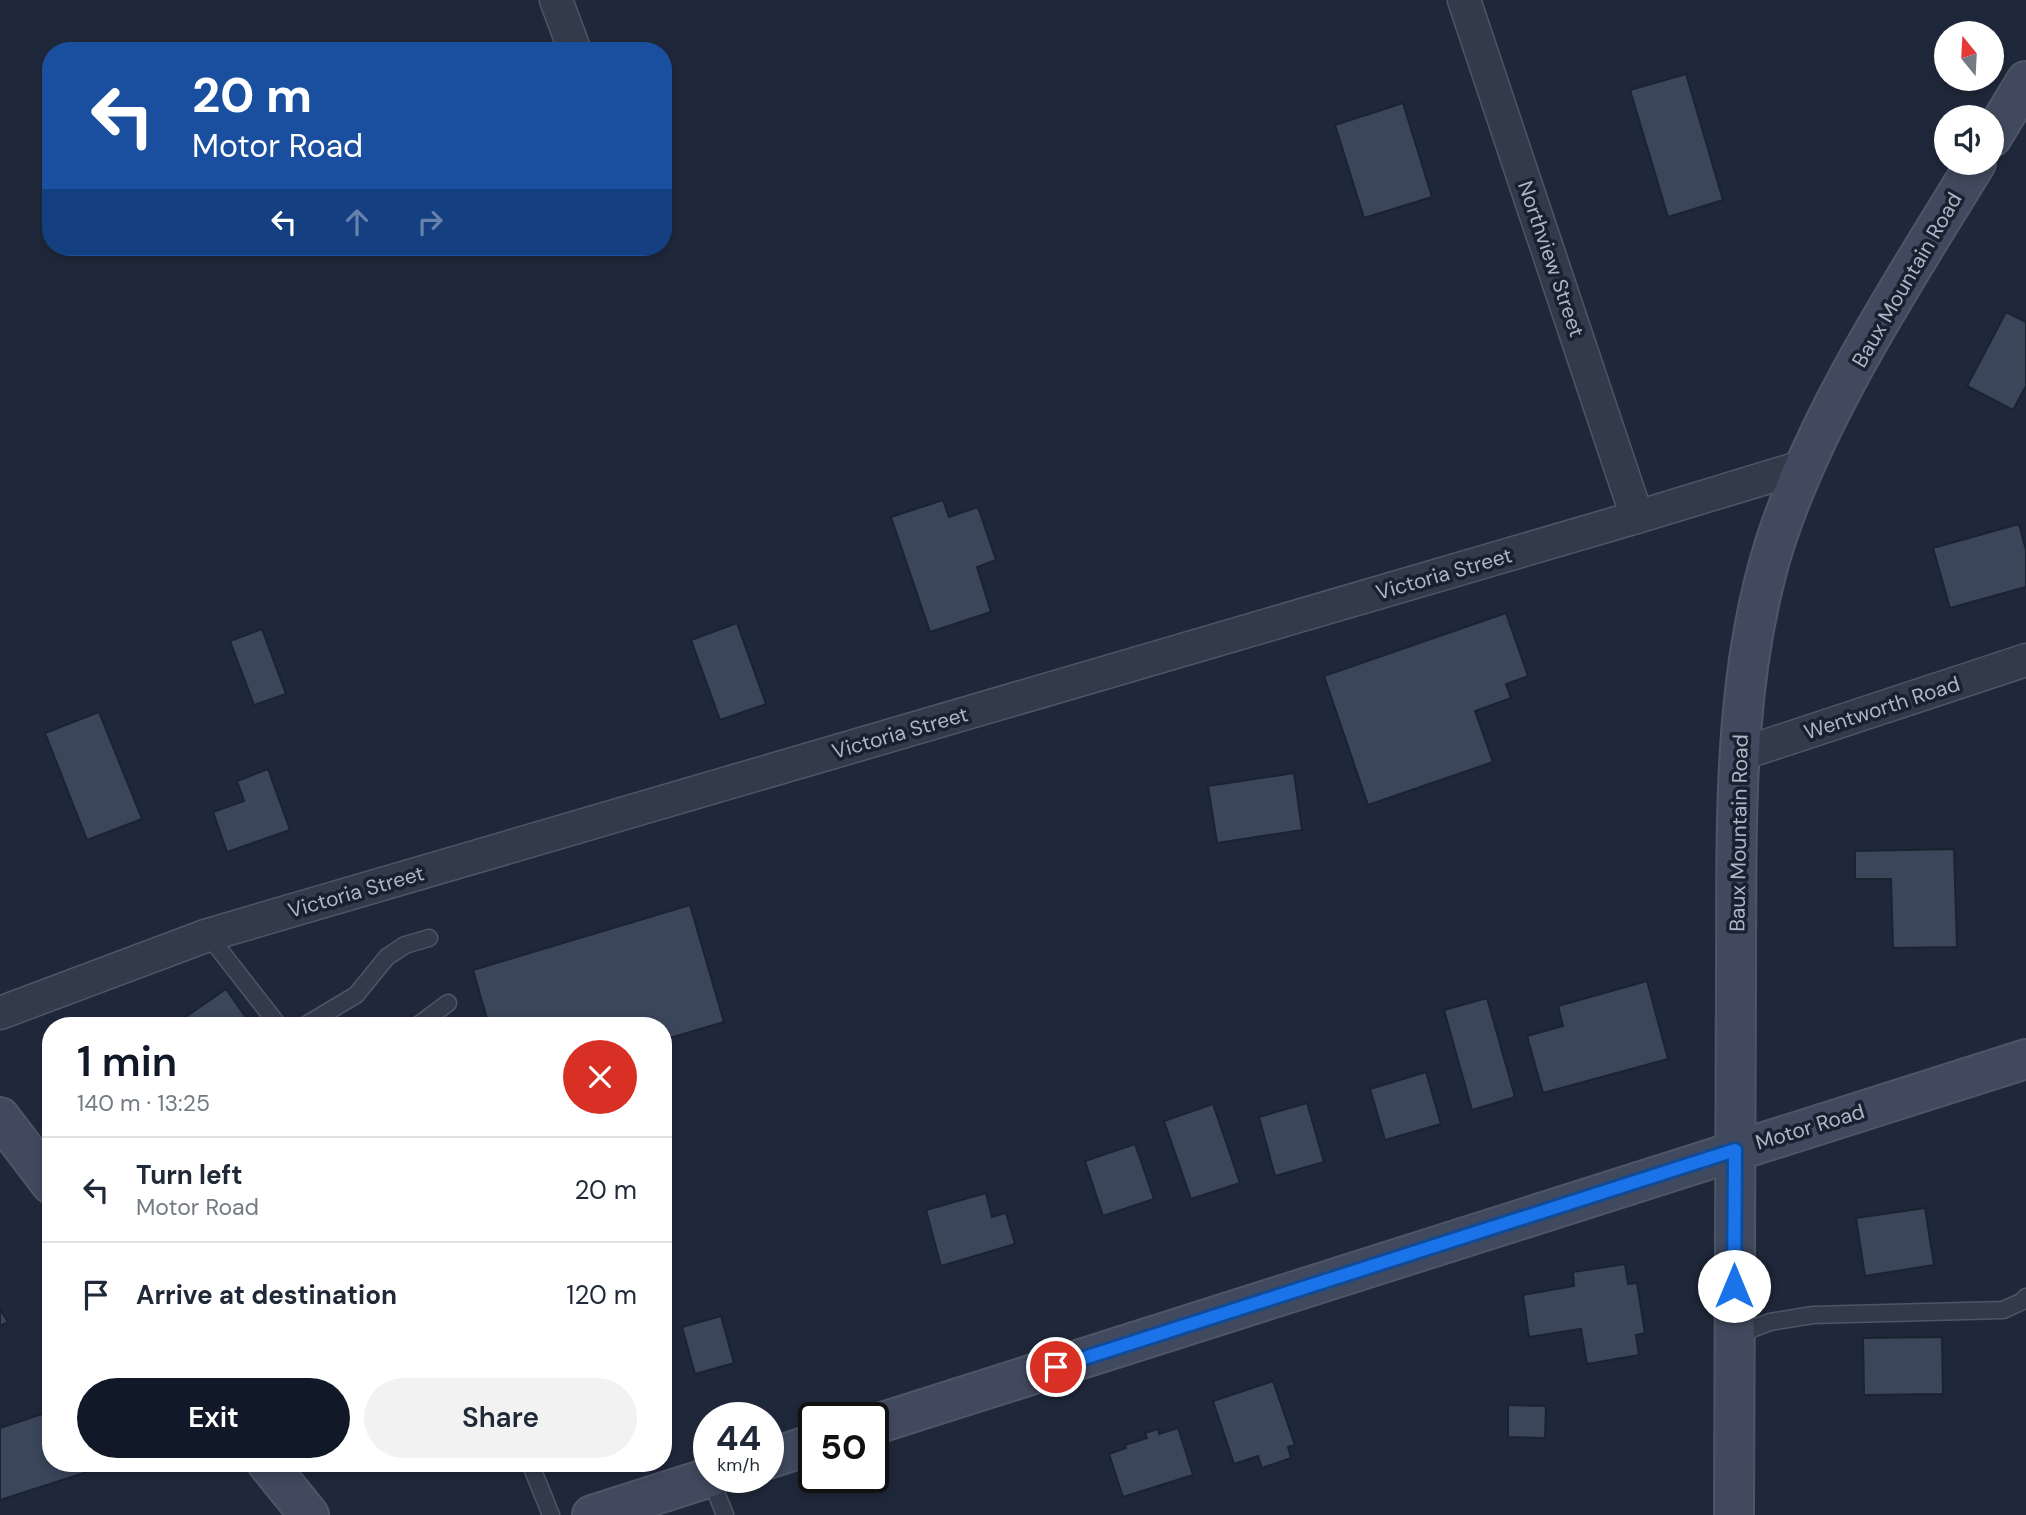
<!DOCTYPE html>
<html lang="en">
<head>
<meta charset="utf-8">
<style>
	:root { --surface:#fff; --page:#f2f2f3; --text:#1f2937; --muted:#747a83; --line:#e0e1e3; --accent:#111827 }
	body { margin:0; font-family:"DM Sans",sans-serif; background:var(--page); color:var(--text); height:100vh; display:flex; flex-direction:column; font-size:26px; white-space:nowrap }
	* { box-sizing:border-box; margin:0 }
	p { font-size:23px; color:var(--muted) }
	.icon { flex:none; width:38px; height:38px; fill:none; stroke:currentColor; stroke-width:2; stroke-linecap:round; stroke-linejoin:round }
	.map { position:relative; flex:1; overflow:hidden }
	.panel { position:absolute; left:42px; top:1017px; width:630px; height:455px; display:flex; flex-direction:column; background:var(--surface); border-radius:28px; box-shadow:0 4px 10px #0003 }
	.panel>* { flex:none }
	.guide { position:absolute; left:42px; top:42px; width:630px; height:214px; border-radius:28px; box-shadow:0 4px 10px #0003; background:#1a4fa0; color:#fff; overflow:hidden }
	.needle { width:46px; rotate:342deg }
	.controls { position:absolute; left:1934px; top:21px; display:grid; gap:14px }
	.controls a { display:grid; place-items:center; width:70px; height:70px; border-radius:50%; background:var(--surface); box-shadow:0 4px 10px #0003; font-size:35px }
	.speed { position:absolute; left:693px; top:1402px; display:flex; gap:14px; font-size:35px; font-weight:700; text-align:center }
	.speed>* { display:grid; place-content:center; width:91px; height:91px; border-radius:50%; background:var(--surface); box-shadow:0 4px 10px #0003; line-height:1 }
	.speed small { font-size:18px; font-weight:400 }
	.speed .limit { border:4px solid #111; border-radius:10px; background:#fff; color:#111 }
	.pin { position:absolute; display:grid; place-items:center; width:60px; height:60px; color:#fff; margin:-30px; border:4px solid #fff; border-radius:50%; box-shadow:0 2px 7px #0007 }
	.me { position:absolute; width:77px; margin:-38px; rotate:0deg; stroke-linejoin:round; filter:drop-shadow(0 0 5px #0008) }
	.turn { display:flex; align-items:center; gap:24px; height:147px; padding:0 35px; font-size:32px }
	.turn .icon { width:91px; height:91px; stroke-width:2.5 }
	.turn b { display:block; font-size:49px; line-height:60px }
	.lanes { display:flex; align-items:center; height:66px; padding:0 35px; background:#0003; justify-content:center; gap:35px; direction:ltr }
	.lanes .off { opacity:.35 }
	.round { display:grid; place-items:center; flex:none; width:74px; height:74px; border-radius:37px; background:var(--page) }
	.overview { display:flex; align-items:center; justify-content:space-between; height:119px; padding:0 35px }
	h1 { font-size:42px; font-weight:600; line-height:52px; color:var(--accent) }
	.cta { display:flex; gap:14px; margin-top:auto; padding:14px 35px }
	.cta a { flex:1; height:80px; border-radius:42px; background:var(--accent); color:#fff; font-size:28px; font-weight:600; line-height:80px; text-align:center }
	.cta a+a { background:var(--page); color:var(--text) }
	ul { padding:0; list-style:none }
	li { display:flex; align-items:center; gap:21px; height:105px; padding:0 35px; border-top:2px solid var(--line) }
	li div { flex:1 }
	li b { display:block; font-size:26px }
	li em { font-style:normal }
	.map>svg:first-child { display:block }
	.building { fill:#3b465b; stroke:#1b2231; stroke-width:2 }
	.lines { fill:none; stroke-linecap:round; stroke-linejoin:round }
	.lane-casing { stroke:#4e5565; stroke-width:19 }
	.street-casing { stroke:#4e5565; stroke-width:35 }
	.secondary-casing { stroke:#4e5565; stroke-width:42 }
	.lane { stroke:#333b4b; stroke-width:16 }
	.street { stroke:#333b4b; stroke-width:32 }
	.secondary { stroke:#41495e; stroke-width:38 }
	.route-casing { stroke:#114b97; stroke-width:18 }
	.route { stroke:#1a73e8; stroke-width:12 }
	.labels { text-anchor:middle; dominant-baseline:central; stroke-width:7; stroke-linejoin:round; paint-order:stroke }
	.street-label { font-size:21px; fill:#aeb5c7; stroke:#19202f }
</style>
</head>
<body>
<div class="map">
<svg width="2026" height="1515" viewBox="0 0 2026 1515">
	<rect width="100%" height="100%" fill="#1f283a"/>
	<g class="building">
		<path d="M1686,74L1723,200L1668,217L1630,90Z"/>
		<path d="M1403,103L1432,197L1364,218L1335,125Z"/>
		<path d="M2006,312L2026,322V386L2013,410L1967,386Z"/>
		<path d="M943,500L949,517L978,507L996,560L977,567L991,612L930,632L891,517Z"/>
		<path d="M2019,524L2026,550V587L1950,608L1933,548Z"/>
		<path d="M1506,613L1528,676L1506,684L1511,698L1475,711L1493,762L1368,805L1324,676Z"/>
		<path d="M737,623L766,704L720,720L691,640Z"/>
		<path d="M262,629L286,694L254,705L230,641Z"/>
		<path d="M99,712L142,819L87,840L45,733Z"/>
		<path d="M268,769L290,830L227,852L213,812L244,801L237,781Z"/>
		<path d="M1294,773L1302,830L1217,843L1208,786Z"/>
		<path d="M1954,849L1957,947L1893,948L1891,879H1855V851Z"/>
		<path d="M690,905L724,1022L663,1040V1026H489L473,970Z"/>
		<path d="M1647,981L1668,1059L1543,1093L1527,1036L1563,1026L1558,1006Z"/>
		<path d="M226,989L252,1026H190L184,1018Z"/>
		<path d="M1487,998L1515,1097L1472,1110L1444,1010Z"/>
		<path d="M1426,1072L1441,1124L1385,1140L1370,1089Z"/>
		<path d="M1307,1103L1324,1162L1275,1176L1259,1117Z"/>
		<path d="M1213,1104L1240,1183L1191,1199L1164,1121Z"/>
		<path d="M1135,1144L1154,1199L1103,1216L1085,1161Z"/>
		<path d="M986,1193L992,1217L1006,1213L1015,1244L941,1266L926,1210Z"/>
		<path d="M1925,1208L1934,1265L1865,1276L1856,1218Z"/>
		<path d="M1625,1264L1628,1284L1637,1283L1645,1333L1636,1335L1639,1355L1587,1364L1581,1329L1529,1337L1523,1295L1574,1286L1573,1272Z"/>
		<path d="M0,1309L8,1322L0,1326Z"/>
		<path d="M721,1316L734,1363L695,1374L682,1327Z"/>
		<path d="M1942,1337L1943,1394L1864,1395L1863,1338Z"/>
		<path d="M1273,1381L1295,1445L1288,1447L1291,1458L1262,1468L1258,1456L1234,1464L1213,1401Z"/>
		<path d="M1508,1405L1546,1406L1545,1438L1508,1437Z"/>
		<path d="M51,1411V1463H115L0,1500V1428Z"/>
		<path d="M1178,1428L1193,1475L1123,1497L1109,1454L1126,1448L1125,1445L1147,1438L1145,1433L1158,1429L1159,1434Z"/>
	</g>
	<g class="lines">
		<defs>
			<g id="lane">
				<path d="M208,935L279,1026"/>
				<path d="M304,1026L356,995L387,957L405,945L429,938"/>
				<path d="M417,1026L448,1003"/>
				<path d="M1736,1339L1754,1328L1770,1322L1813,1315L2003,1310L2023,1301L2026,1297"/>
				<path d="M530,1463L551,1515"/>
				<path d="M710,1477L725,1515"/>
			</g>
			<g id="street">
				<path d="M556,0L575,51"/>
				<path d="M1464,0L1637,517"/>
				<path d="M1738,755L2026,660"/>
				<path d="M0,1013L208,935L1637,517L1805,466"/>
			</g>
			<g id="secondary">
				<path d="M1992,137L2026,81"/>
				<path d="M0,1117L51,1184"/>
				<path d="M873,1425L2026,1059"/>
				<path d="M768,1459L814,1444"/>
				<path d="M267,1463L309,1515"/>
				<path d="M592,1515L711,1477"/>
				<path d="M1734,1515C1734,1336 1735,1157 1736,978C1737,833 1731,683 1775,543C1818,411 1904,281 1976,163"/>
			</g>
		</defs>
		<use href="#lane" class="lane-casing"/>
		<use href="#street" class="street-casing"/>
		<use href="#secondary" class="secondary-casing"/>
		<use href="#lane" class="lane"/>
		<use href="#street" class="street"/>
		<use href="#secondary" class="secondary"/>
	</g>
	<g class="lines">
		<defs>
			<path id="route" d="M1056,1367L1735,1150L1734,1286"/>
		</defs>
		<use href="#route" class="route-casing"/>
		<use href="#route" class="route"/>
	</g>
	<g class="labels">
		<g class="street-label">
			<text transform="translate(1551 259) rotate(71)">Northview Street</text>
			<text transform="translate(1907 280) rotate(-60)">Baux Mountain Road</text>
			<text transform="translate(1444 574) rotate(-16)">Victoria Street</text>
			<text transform="translate(1882 708) rotate(-18)">Wentworth Road</text>
			<text transform="translate(900 733) rotate(-16)">Victoria Street</text>
			<text transform="translate(1739 833) rotate(-89)">Baux Mountain Road</text>
			<text transform="translate(356 892) rotate(-16)">Victoria Street</text>
			<text transform="translate(1810 1127) rotate(-17)">Motor Road</text>
		</g>
	</g>
</svg>
<div class="controls">
<a><svg class="needle" viewBox="-14 -14 28 28"><path d="M0-13l5 13h-10z" fill="#e53935"/><path d="M0 13l5-13h-10z" fill="#747a83"/></svg></a>
<a><svg class="icon" aria-label="sound" viewBox="0 0 24 24"><path d="M4 9h4l5-4v14l-5-4H4zM17 9q2 3 0 6"/></svg></a>
</div>
<div class="speed"><div>44<small>km/h</small></div><div class="limit">50</div></div>
<div class="pin" style="left:1056px;top:1367px;background:#d93025"><svg class="icon" aria-label="arrive" viewBox="0 0 24 24"><path d="M6 21V4h12l-3 4 3 4H6"/></svg></div>
<svg class="me" style="left:1734px;top:1286px" viewBox="-20 -20 40 40"><circle r="19" fill="#fff"/><path d="M0-13L10 11 0 6-10 11z" fill="#1a73e8"/></svg>
<div class="guide">
<div class="turn"><svg class="icon" aria-label="left" viewBox="0 0 24 24"><path d="M17 20v-9H6M10 6l-5 5 5 5"/></svg><div><b>20 m</b>Motor Road</div></div>
<div class="lanes"><svg class="icon" aria-label="left" viewBox="0 0 24 24"><path d="M17 20v-9H6M10 6l-5 5 5 5"/></svg><svg class="icon off" aria-label="ahead" viewBox="0 0 24 24"><path d="M12 20V5M6 11l6-6 6 6"/></svg><svg class="icon off" aria-label="right" viewBox="0 0 24 24"><path d="M7 20v-9h11M14 6l5 5-5 5"/></svg></div>
</div>
<section class="panel">
<div class="overview"><div><h1>1 min</h1><p>140 m · 13:25</p></div><a class="round" style="background:#d93025;color:#fff"><svg class="icon" aria-label="close" viewBox="0 0 24 24"><path d="M6 6l12 12M18 6L6 18"/></svg></a></div>
<ul>
<li><svg class="icon" aria-label="left" viewBox="0 0 24 24"><path d="M17 20v-9H6M10 6l-5 5 5 5"/></svg><div><b>Turn left</b><p>Motor Road</p></div><em>20 m</em></li>
<li><svg class="icon" aria-label="arrive" viewBox="0 0 24 24"><path d="M6 21V4h12l-3 4 3 4H6"/></svg><div><b>Arrive at destination</b></div><em>120 m</em></li>
</ul>
<div class="cta"><a>Exit</a><a>Share</a></div>
</section>
</div>
</body>
</html>
